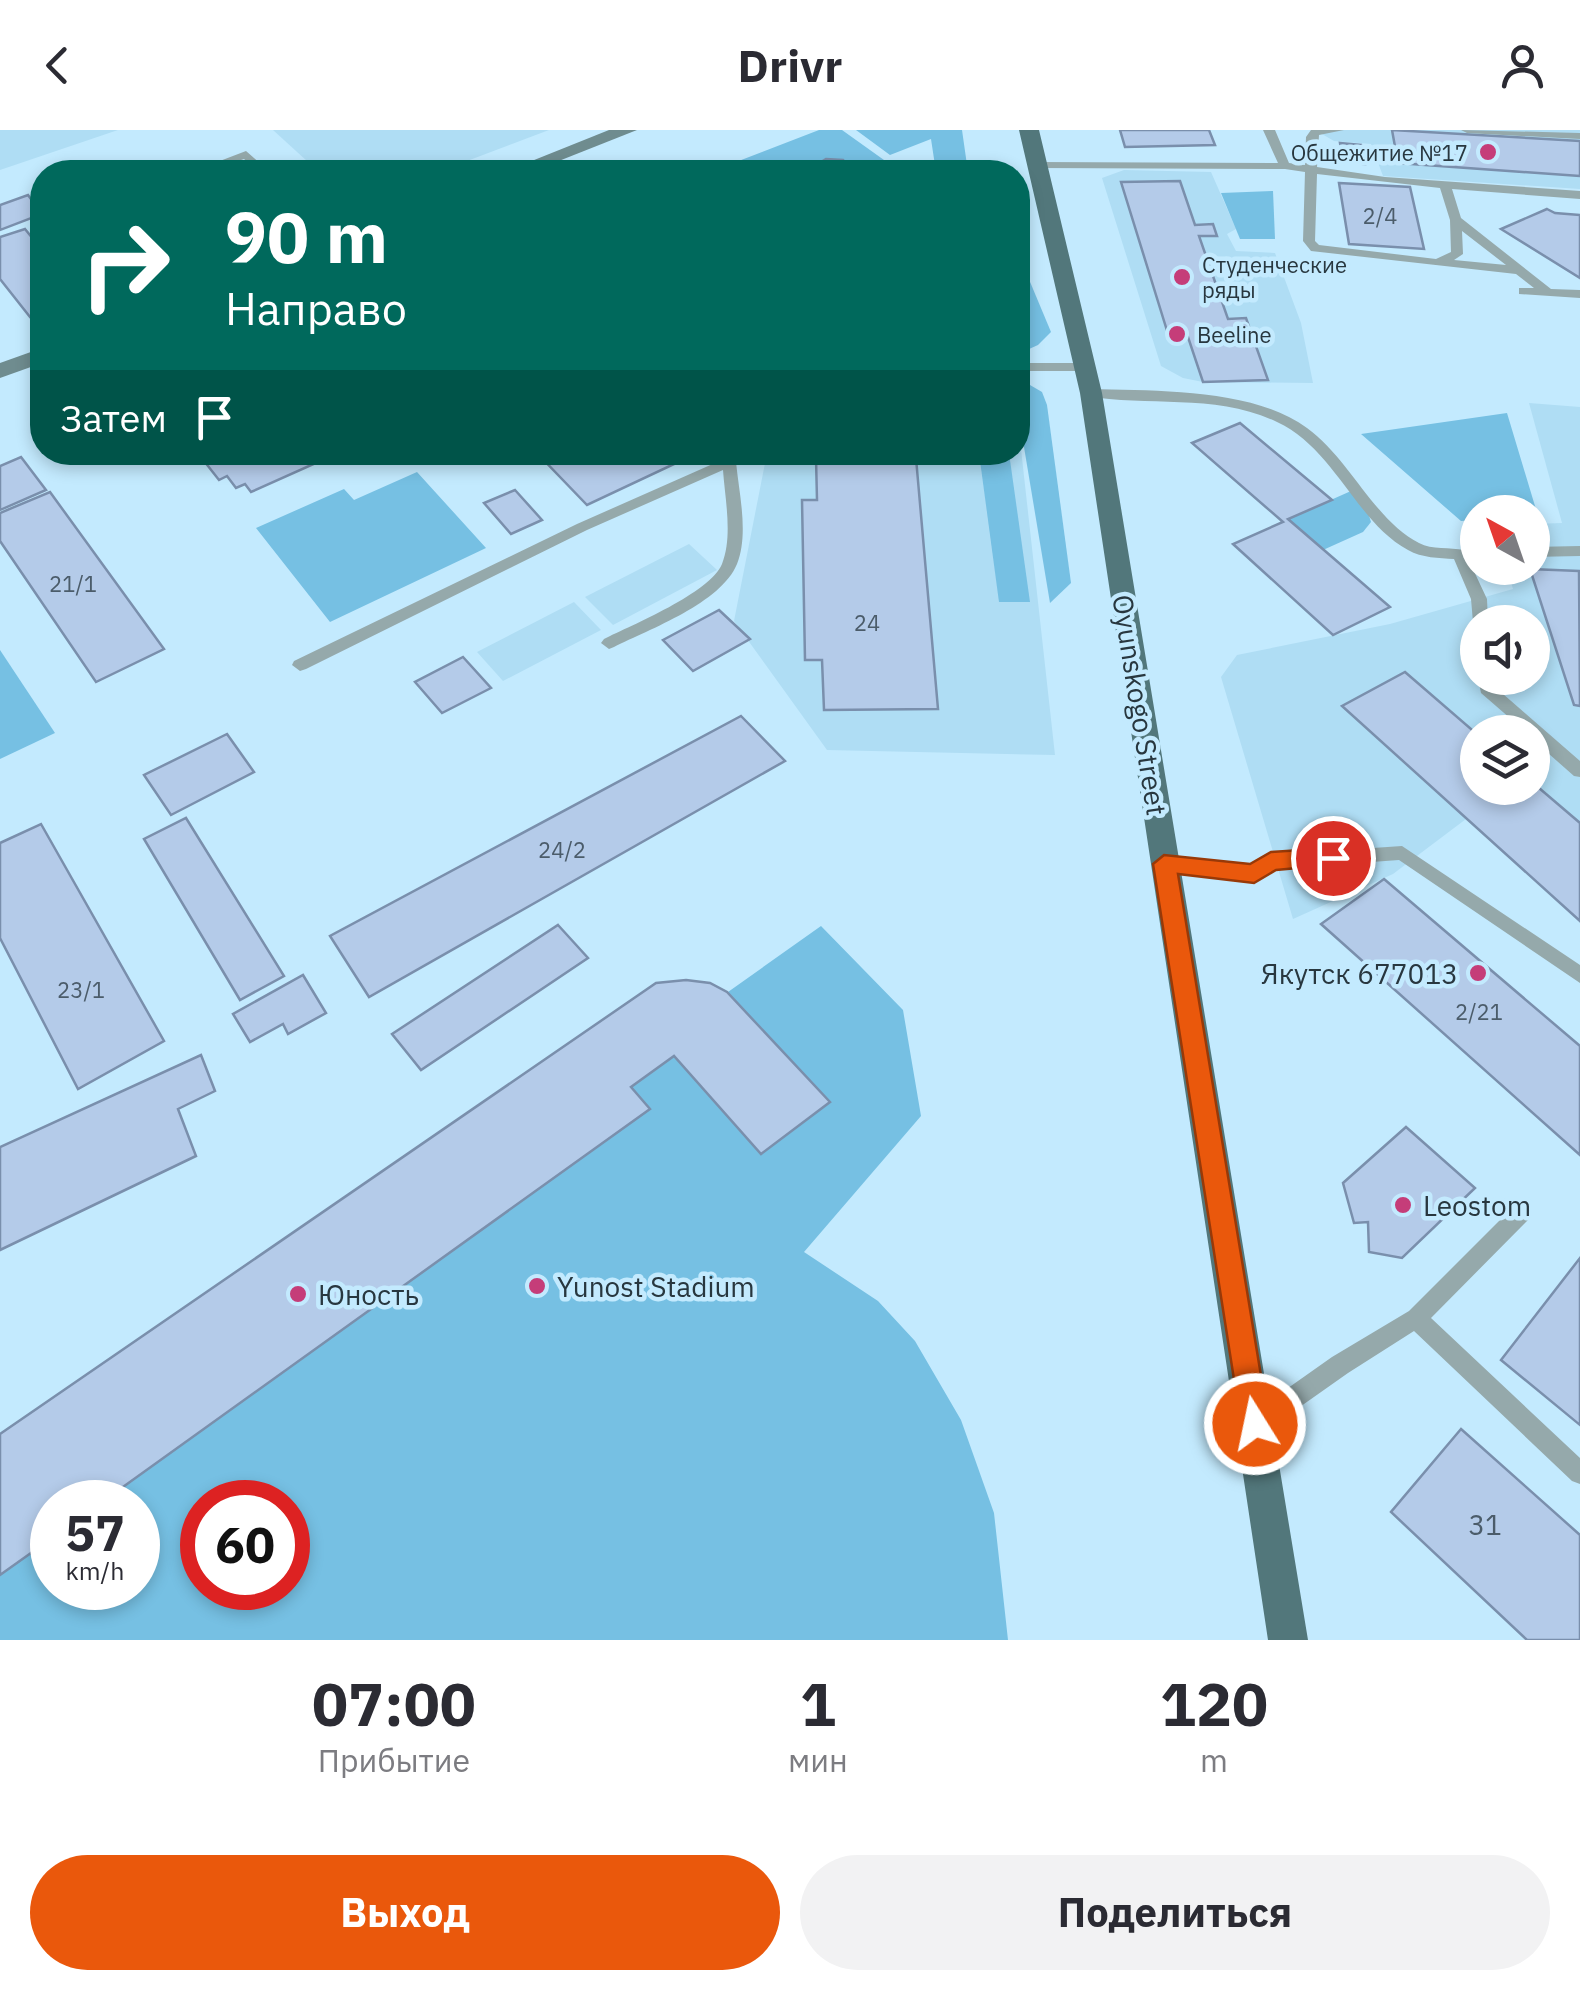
<!DOCTYPE html>
<html lang="ru">
<head>
<meta charset="utf-8">
<style>
	:root { --surface:#fff; --page:#f2f2f3; --text:#2b2b33; --muted:#7c7c81; --accent:#ea580c }
	body { margin:0; font-family:"IBM Plex Sans",sans-serif; background:var(--page); color:var(--text); height:100vh; display:flex; flex-direction:column; font-size:38px; white-space:nowrap }
	* { box-sizing:border-box; margin:0 }
	p { font-size:32px; color:var(--muted) }
	.icon { flex:none; width:55px; height:55px; fill:none; stroke:currentColor; stroke-width:2; stroke-linecap:round; stroke-linejoin:round }
	.map { position:relative; height:1510px; overflow:hidden }
	.side { display:flex; flex-direction:column; background:var(--surface); flex:1 }
	.side>* { flex:none }
	.top-card { position:absolute; left:30px; top:30px; width:1000px; height:305px; border-radius:40px; box-shadow:0 5px 15px #0003; background:#00695c; color:#fff; overflow:hidden }
	.needle { width:65px; rotate:320deg }
	.tools { position:absolute; left:1460px; top:365px; display:grid; gap:20px }
	.tools a { display:grid; place-items:center; width:90px; height:90px; border-radius:50%; background:var(--surface); box-shadow:0 5px 15px #0003; font-size:50px }
	.speed { position:absolute; left:30px; top:1350px; display:flex; gap:20px; font-size:50px; font-weight:700; text-align:center }
	.speed>* { display:grid; place-content:center; width:130px; height:130px; border-radius:50%; background:var(--surface); box-shadow:0 5px 15px #0003; line-height:1 }
	.speed small { font-size:25px; font-weight:400 }
	.speed .limit { border:15px solid #d22; background:#fff; color:#111 }
	.pin { position:absolute; display:grid; place-items:center; width:85px; height:85px; color:#fff; margin:-42px; border:5px solid #fff; border-radius:50%; box-shadow:0 2px 10px #0007 }
	.me { position:absolute; width:110px; margin:-55px; rotate:350deg; stroke-linejoin:round; filter:drop-shadow(0 0 8px #0008) }
	.turn { display:flex; align-items:center; gap:35px; height:210px; padding:0 30px; font-size:45px }
	.turn .icon { width:130px; height:130px; stroke-width:2.5 }
	.turn b { display:block; font-size:70px; line-height:85px }
	.then { display:flex; align-items:center; height:95px; padding:0 30px; background:#0003; gap:20px; font-size:38px }
	.eta { display:flex; justify-content:space-evenly; align-items:center; height:170px; text-align:center }
	.eta b { font-size:60px; font-weight:800; line-height:70px }
	.button { display:flex; gap:20px; margin-top:auto; padding:20px 30px }
	.button a { flex:1; height:115px; border-radius:60px; background:var(--accent); color:#fff; font-size:40px; font-weight:800; line-height:115px; text-align:center }
	.button a+a { background:var(--page); color:var(--text) }
	header { display:flex; justify-content:space-between; align-items:center; height:130px; padding:0 30px; background:var(--surface); font-size:45px; font-weight:800 }
	.map>svg:first-child { display:block }
	.built { fill:#afddf4; fill-rule:evenodd }
	.green { fill:#76c0e3; fill-rule:evenodd }
	.building { fill:#b4cbe9; stroke:#7a8fac; stroke-width:2.5 }
	.lines { fill:none; stroke-linecap:round; stroke-linejoin:round }
	.lane { fill:#95a9ab; fill-rule:evenodd }
	.secondary { fill:#6f8c8f; fill-rule:evenodd }
	.primary { fill:#52777b; fill-rule:evenodd }
	.route { fill:#ea580c; stroke:#983908; stroke-width:2.5 }
	.poi-dot { fill:#c53d79; stroke:#c3eafe; stroke-width:4 }
	.labels { text-anchor:middle; dominant-baseline:central; stroke-width:9; stroke-linejoin:round; paint-order:stroke }
	.far-poi-label { font-size:22px; fill:#28373f; stroke:#c3eafe; text-anchor:start }
	.number-label { font-size:22px; fill:#4b5c6a }
	.street-label { font-size:28px; fill:#28373f; stroke:#c3eafe }
	.poi-label { font-size:28px; fill:#28373f; stroke:#c3eafe; text-anchor:start }
	.near-number-label { font-size:28px; fill:#4b5c6a }
</style>
</head>
<body>
<header><svg class="icon" aria-label="back" viewBox="0 0 24 24"><path d="M15 5l-7 7 7 7"/></svg>Drivr<svg class="icon" aria-label="person" viewBox="0 0 24 24"><circle cx="12" cy="8" r="4"/><path d="M4 21q1-7 8-7t8 7"/></svg></header>
<div class="map">
<svg width="1580" height="1510" viewBox="0 0 1580 1510">
	<rect width="100%" height="100%" fill="#c3eafe"/>
	<g class="built">
		<path d="M0,0H118L0,40Z"/>
		<path d="M273,0H549L438,42H319Z"/>
		<path d="M1315,0H1580V59L1383,46L1371,14L1334,11Z"/>
		<path d="M1124,40L1211,42L1236,99L1227,104L1236,121L1275,123L1301,193L1313,253L1203,252L1183,248L1161,236L1102,48Z"/>
		<path d="M1529,273L1580,277V793L1572,781L1466,689L1393,744L1293,789L1221,547L1237,525L1390,494L1513,459L1507,438H1532L1533,394L1562,393ZM1478,492H1532V548H1478ZM1478,602H1532V658H1478Z"/>
		<path d="M1018,292L1055,625L827,620L734,491L767,323L1018,322Z"/>
		<path d="M689,414L717,440L613,495L585,467Z"/>
		<path d="M574,472L601,500L503,551L477,522Z"/>
	</g>
	<g class="green">
		<path d="M819,0H842L884,30L873,42H854L850,34C836,27 819,26 809,39L797,36L782,42H710Z"/>
		<path d="M856,0H962L968,42H936L931,9L890,25Z"/>
		<path d="M1273,61L1275,109H1240L1221,63Z"/>
		<path d="M1018,147H1028L1051,202L1038,215L1018,224Z"/>
		<path d="M1018,248L1042,262L1047,275L1071,453L1050,473L1018,281Z"/>
		<path d="M1507,283L1538,386L1533,387L1532,382H1478L1477,390L1461,391L1361,304Z"/>
		<path d="M979,323H1009L1030,472H999Z"/>
		<path d="M417,342L486,418L330,492L256,398L344,359L354,370Z"/>
		<path d="M1351,361L1367,379L1371,392L1363,402L1323,420L1288,389Z"/>
		<path d="M0,520L55,603L0,629Z"/>
		<path d="M821,796L903,880L921,986L804,1122L878,1171L915,1211L961,1290L994,1383L1008,1510H0V1304L656,853H710L728,862ZM52,1372H138V1458H52ZM202,1372H288V1458H202Z"/>
	</g>
	<g class="building">
		<path d="M1120,0H1209L1215,15L1125,17Z"/>
		<path d="M1392,0L1580,11V46L1398,33Z"/>
		<path d="M1340,13L1361,15L1365,34L1343,32Z"/>
		<path d="M826,29L843,30L854,42H782L797,36L809,39Z"/>
		<path d="M1180,51L1195,95L1213,94L1217,106H1199L1228,189L1246,188L1268,250L1203,252L1188,207H1169L1121,52Z"/>
		<path d="M1339,53L1410,57L1424,119L1349,114Z"/>
		<path d="M28,65L42,84L0,100V75Z"/>
		<path d="M1547,79L1555,83L1580,85V148L1501,99Z"/>
		<path d="M25,99L42,120V182L30,187L0,149V107Z"/>
		<path d="M1240,293L1332,370L1288,389L1390,477L1333,505L1233,414L1283,392L1192,313Z"/>
		<path d="M197,322H322L327,328L251,362L245,354L236,358L227,346L219,350Z"/>
		<path d="M536,322H685L689,327L587,375Z"/>
		<path d="M21,327L46,360L0,380V336Z"/>
		<path d="M816,328H916L938,579L824,580L822,530H805L802,370H817Z"/>
		<path d="M515,360L542,390L511,404L484,373Z"/>
		<path d="M50,362L164,519L96,552L0,411V383Z"/>
		<path d="M1530,439L1579,441L1580,576L1574,575Z"/>
		<path d="M719,480L750,509L693,541L663,510Z"/>
		<path d="M463,527L491,558L442,583L415,552Z"/>
		<path d="M1405,542L1478,605V658H1532V652L1580,693V791L1342,576Z"/>
		<path d="M741,586L785,631L369,867L330,806Z"/>
		<path d="M227,604L254,642L171,685L144,645Z"/>
		<path d="M186,688L284,846L240,870L144,709Z"/>
		<path d="M41,694L164,911L78,959L0,808V713Z"/>
		<path d="M1384,749L1580,916V1025L1321,794Z"/>
		<path d="M558,795L588,828L421,940L392,904Z"/>
		<path d="M303,845L326,883L288,904L283,894L250,912L233,884Z"/>
		<path d="M686,850L710,853L727,862L830,972L761,1024L674,926L631,957L650,979L102,1372H52V1408L0,1445V1304L656,853Z"/>
		<path d="M201,925L215,961L178,979L196,1026L0,1120V1017Z"/>
		<path d="M1406,997L1475,1058L1402,1128L1369,1122L1368,1092L1354,1093L1343,1053Z"/>
		<path d="M1580,1128V1295L1501,1230Z"/>
		<path d="M1461,1299L1580,1405V1510H1527L1391,1382Z"/>
	</g>
	<g class="lines">
		<g class="lane">
			<path d="M1263,0H1275L1289,33L1305,35L1306,7L1311,0H1344L1319,5L1317,37L1385,47L1580,61V69L1452,59L1461,88L1551,159L1580,160V168L1519,164V158H1534L1516,144L1311,121L1303,111L1305,42L1285,39L1036,38L1030,35L1036,32L1278,33ZM1317,44L1440,58L1450,90L1451,122L1436,129L1319,115L1315,111ZM1462,101L1506,135L1454,130L1463,124Z"/>
			<path d="M1461,0L1580,3V9L1467,3Z"/>
			<path d="M246,21L270,42H259L244,29L206,42H191Z"/>
			<path d="M1018,233H1085L1092,237L1085,241H1018Z"/>
			<path d="M1091,259C1157,261 1252,258 1307,298C1349,328 1374,390 1419,413C1432,420 1450,417 1464,420L1487,469L1488,492H1478V496L1473,492L1471,469L1454,429C1439,428 1422,428 1408,420C1356,392 1335,319 1277,292C1217,263 1149,277 1086,266V260Z"/>
			<path d="M727,322H741L736,332C739,363 749,404 737,434C721,473 650,499 614,517L609,519L601,513L604,509C632,495 710,463 722,434C733,406 725,369 723,340L587,400L306,539L300,541L292,535L294,531L577,394L724,329Z"/>
			<path d="M1580,416V426L1532,427V417Z"/>
			<path d="M1478,548H1494L1495,557L1580,631V647L1574,646L1532,609V602H1526L1481,563Z"/>
			<path d="M1402,716L1580,835V853L1399,730L1275,739L1254,751L1165,741L1159,739L1156,734L1159,729L1165,727L1251,737L1271,725Z"/>
			<path d="M1521,1073L1528,1076L1531,1083L1528,1090L1431,1188L1580,1328V1354L1572,1351L1414,1201L1348,1243L1263,1303L1255,1306L1247,1303L1244,1295L1247,1287L1332,1227L1409,1181L1514,1076Z"/>
		</g>
		<g class="secondary">
			<path d="M609,0H637L531,42H504Z"/>
			<path d="M42,218V233L0,248V233Z"/>
		</g>
		<path class="primary" d="M1019,0H1039L1102,263L1308,1510H1268L1080,263Z"/>
	</g>
	<path class="route" d="M1333,718L1344,728L1341,734L1276,740L1254,753L1178,744L1269,1294L1265,1305L1255,1309L1245,1305L1241,1294L1153,734L1164,725L1250,734L1271,722Z"/>
	<g class="poi-dot">
		<circle cx="1488" cy="22" r="10"/>
		<circle cx="1182" cy="147" r="10"/>
		<circle cx="1177" cy="204" r="10"/>
		<circle cx="1478" cy="843" r="10"/>
		<circle cx="1403" cy="1075" r="10"/>
		<circle cx="537" cy="1156" r="10"/>
		<circle cx="298" cy="1164" r="10"/>
	</g>
	<g class="labels">
		<g class="far-poi-label">
			<text x="1468" y="22" text-anchor="end">Общежитие №17</text>
			<text x="1202" y="134">Студенческие<tspan x="1202" dy="25">ряды</tspan></text>
			<text x="1197" y="204">Beeline</text>
		</g>
		<g class="number-label">
			<text x="1380" y="85">2/4</text>
			<text x="73" y="453">21/1</text>
			<text x="867" y="492">24</text>
			<text x="562" y="719">24/2</text>
			<text x="81" y="859">23/1</text>
			<text x="1479" y="881">2/21</text>
		</g>
		<g class="street-label">
			<text transform="translate(1140 575) rotate(81)">Oyunskogo Street</text>
		</g>
		<g class="poi-label">
			<text x="1458" y="843" text-anchor="end">Якутск 677013</text>
			<text x="1423" y="1075">Leostom</text>
			<text x="557" y="1156">Yunost Stadium</text>
			<text x="318" y="1164">Юность</text>
		</g>
		<g class="near-number-label">
			<text x="1485" y="1394">31</text>
		</g>
	</g>
</svg>
<div class="tools">
<a><svg class="needle" viewBox="-14 -14 28 28"><path d="M0-13l5 13h-10z" fill="#e53935"/><path d="M0 13l5-13h-10z" fill="#7c7c81"/></svg></a>
<a><svg class="icon" aria-label="sound" viewBox="0 0 24 24"><path d="M4 9h4l5-4v14l-5-4H4zM17 9q2 3 0 6"/></svg></a>
<a><svg class="icon" aria-label="layers" viewBox="0 0 24 24"><path d="M12 4l9 5-9 5-9-5zM3 14l9 5 9-5"/></svg></a>
</div>
<div class="speed"><div>57<small>km/h</small></div><div class="limit">60</div></div>
<div class="pin" style="left:1333px;top:728px;background:#d93025"><svg class="icon" aria-label="arrive" viewBox="0 0 24 24"><path d="M6 21V4h12l-3 4 3 4H6"/></svg></div>
<svg class="me" style="left:1255px;top:1294px" viewBox="-20 -20 40 40"><circle r="17" fill="#ea580c" stroke="#fff" stroke-width="3"/><path d="M0-11L8 9 0 5-8 9z" fill="#fff"/></svg>
<div class="top-card">
<div class="turn"><svg class="icon" aria-label="right" viewBox="0 0 24 24"><path d="M7 20v-9h11M14 6l5 5-5 5"/></svg><div><b>90 m</b>Направо</div></div>
<div class="then">Затем<svg class="icon" aria-label="arrive" viewBox="0 0 24 24"><path d="M6 21V4h12l-3 4 3 4H6"/></svg></div>
</div>
</div>
<section class="side">
<div class="eta">
<div><b>07:00</b><p>Прибытие</p></div>
<div><b>1</b><p>мин</p></div>
<div><b>120</b><p>m</p></div>
</div>
<div class="button"><a>Выход</a><a>Поделиться</a></div>
</section>
</body>
</html>
